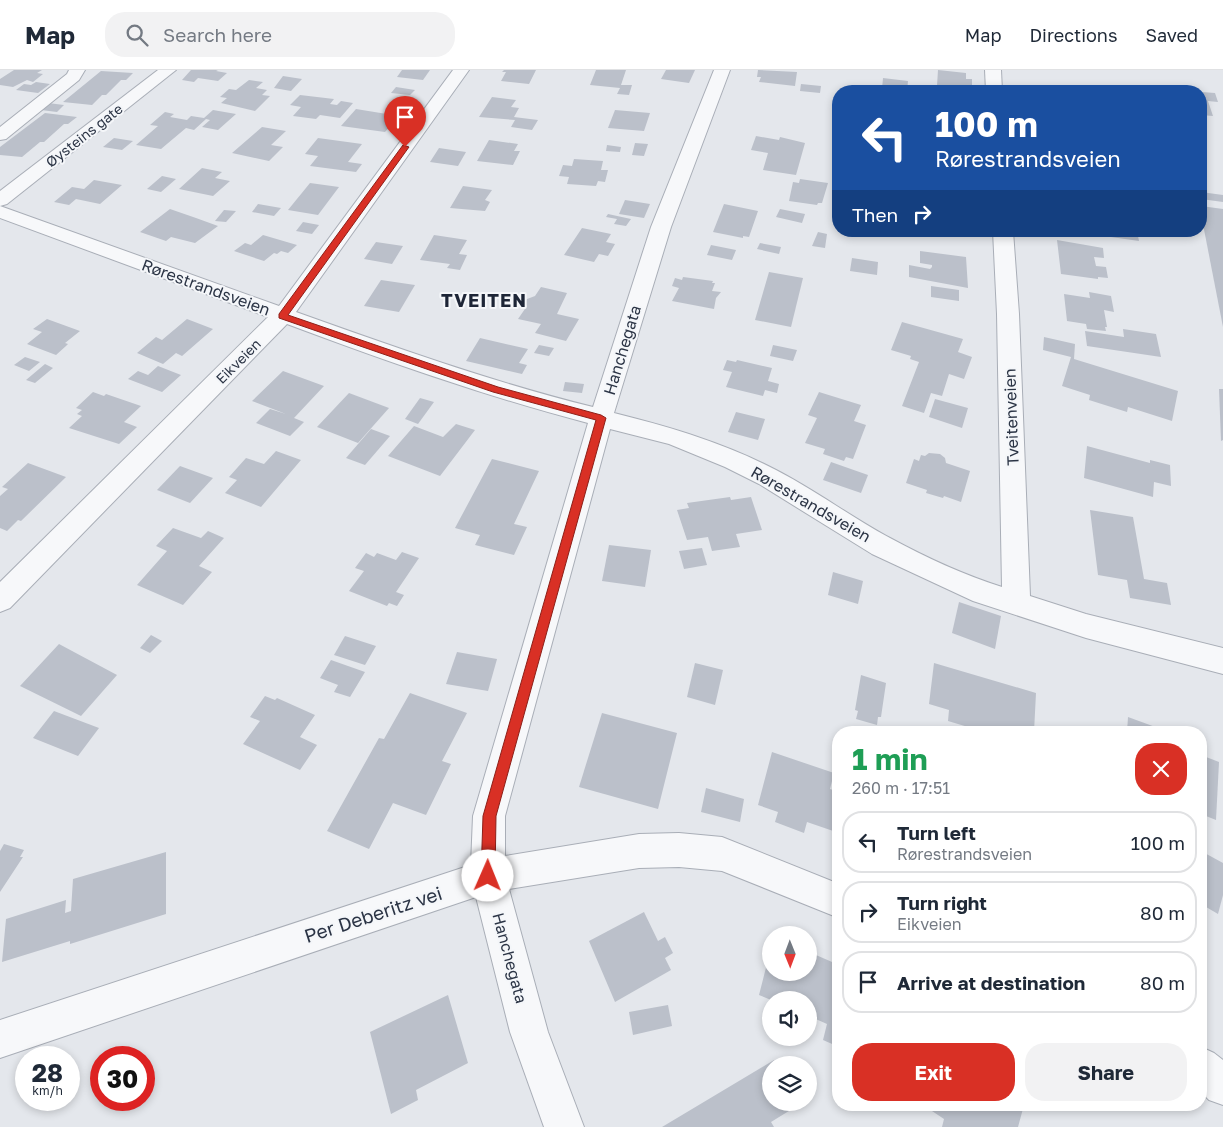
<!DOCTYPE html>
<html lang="en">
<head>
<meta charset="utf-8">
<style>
	:root { --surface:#fff; --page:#f2f2f3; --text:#1f2937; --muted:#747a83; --line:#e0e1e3; --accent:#d93025 }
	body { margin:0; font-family:"Golos Text",sans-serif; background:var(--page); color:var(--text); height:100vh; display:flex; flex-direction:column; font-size:19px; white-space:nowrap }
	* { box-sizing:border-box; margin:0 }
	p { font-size:16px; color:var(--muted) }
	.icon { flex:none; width:28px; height:28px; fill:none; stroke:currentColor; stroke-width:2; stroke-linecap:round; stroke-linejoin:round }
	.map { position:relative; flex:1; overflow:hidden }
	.sheet { position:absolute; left:832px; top:656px; width:375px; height:385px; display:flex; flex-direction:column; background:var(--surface); border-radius:20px; box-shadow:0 2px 8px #0003 }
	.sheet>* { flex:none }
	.guide { position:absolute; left:832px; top:15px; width:375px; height:152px; border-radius:20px; box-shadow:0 2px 8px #0003; background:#1a4fa0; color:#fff; overflow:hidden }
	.needle { width:32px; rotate:179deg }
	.fabs { position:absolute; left:762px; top:856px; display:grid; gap:10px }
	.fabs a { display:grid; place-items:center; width:55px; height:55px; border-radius:50%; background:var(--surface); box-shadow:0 2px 8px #0003; font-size:25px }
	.speed { position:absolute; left:15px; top:976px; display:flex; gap:10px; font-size:25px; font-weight:700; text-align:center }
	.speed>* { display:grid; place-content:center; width:65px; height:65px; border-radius:50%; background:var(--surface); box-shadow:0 2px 8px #0003; line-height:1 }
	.speed small { font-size:12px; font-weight:400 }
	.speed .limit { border:8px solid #d22; background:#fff; color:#111 }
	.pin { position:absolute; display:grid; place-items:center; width:42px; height:42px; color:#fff; margin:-51px -21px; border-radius:50% 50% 50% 0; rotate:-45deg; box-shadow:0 0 5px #0007 }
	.pin .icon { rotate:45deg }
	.me { position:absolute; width:55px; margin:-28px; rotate:1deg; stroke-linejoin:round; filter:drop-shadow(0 0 4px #0008) }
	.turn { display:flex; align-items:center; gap:18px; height:105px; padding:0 20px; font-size:22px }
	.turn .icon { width:65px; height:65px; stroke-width:2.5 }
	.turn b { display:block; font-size:35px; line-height:42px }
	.then { display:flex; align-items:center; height:48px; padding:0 20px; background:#0003; gap:10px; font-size:19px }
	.round { display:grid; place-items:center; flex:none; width:52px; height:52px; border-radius:20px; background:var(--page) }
	.overview { display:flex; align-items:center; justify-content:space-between; height:85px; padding:0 20px }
	h1 { font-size:30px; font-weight:700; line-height:38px; color:#1e9e55 }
	.cta { display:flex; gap:10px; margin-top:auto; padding:10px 20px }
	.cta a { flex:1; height:58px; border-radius:20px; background:var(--accent); color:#fff; font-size:20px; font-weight:700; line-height:58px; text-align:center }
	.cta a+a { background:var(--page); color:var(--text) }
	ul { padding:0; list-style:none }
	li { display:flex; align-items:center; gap:15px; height:62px; margin:0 10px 8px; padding:0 10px; border:2px solid var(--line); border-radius:20px }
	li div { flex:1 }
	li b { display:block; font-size:19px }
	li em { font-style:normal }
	header { display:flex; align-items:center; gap:30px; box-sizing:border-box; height:70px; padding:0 25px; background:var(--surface); border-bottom:1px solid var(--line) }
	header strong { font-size:24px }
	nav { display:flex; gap:28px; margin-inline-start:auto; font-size:18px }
	.search { width:350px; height:45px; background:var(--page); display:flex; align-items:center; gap:12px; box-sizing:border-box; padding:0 18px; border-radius:20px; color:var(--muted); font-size:19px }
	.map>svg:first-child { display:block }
	.building { fill:#bbc0ca }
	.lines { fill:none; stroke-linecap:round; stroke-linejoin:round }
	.minor-casing { stroke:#a9aeb7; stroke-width:2 }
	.minor { fill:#f7f8fa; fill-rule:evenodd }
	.route { fill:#d93025; stroke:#8d1f18 }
	.labels { text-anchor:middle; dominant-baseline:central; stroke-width:4; stroke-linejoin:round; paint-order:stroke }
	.far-street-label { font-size:14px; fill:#2b3445; stroke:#f4f6f9 }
	.street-label { font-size:16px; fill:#2b3445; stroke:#f4f6f9 }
	.far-district-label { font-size:18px; font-weight:bold; letter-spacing:1px; fill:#1d2536; stroke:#f4f6f9 }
	.near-street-label { font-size:19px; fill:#2b3445; stroke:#f4f6f9 }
</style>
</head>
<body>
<header>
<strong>Map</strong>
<div class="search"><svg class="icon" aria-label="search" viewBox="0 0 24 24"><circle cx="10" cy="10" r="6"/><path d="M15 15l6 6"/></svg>Search here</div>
<nav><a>Map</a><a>Directions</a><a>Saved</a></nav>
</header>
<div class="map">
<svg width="1223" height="1057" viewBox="0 0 1223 1057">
	<rect width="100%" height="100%" fill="#e4e7ec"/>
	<g class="building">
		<path d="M14,0H42L37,3L43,4L33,12L27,10L13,17L0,15V9Z"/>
		<path d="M191,0H218L216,1L227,3L218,11L198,8L194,12L182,10Z"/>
		<path d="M402,0H430L423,10L397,7Z"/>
		<path d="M504,0H536L529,14L501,11L506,2H502Z"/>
		<path d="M596,0H626L621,15H632L629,25L617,24L620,18L590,15Z"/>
		<path d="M666,0H695L689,13L661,9Z"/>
		<path d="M758,0L797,2L795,16L759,12L761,7H757Z"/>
		<path d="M938,0L966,3V9H972V20L937,16Z"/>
		<path d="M101,1L133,3L126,10H121L106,25H102L92,35L63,32Z"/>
		<path d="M283,6L302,9L291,21L274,18Z"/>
		<path d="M883,8L908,11L907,21L882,19Z"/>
		<path d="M249,10L263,12L256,18L267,20L262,25L270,26L255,41L221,33L227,28L220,27L229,19L236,20Z"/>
		<path d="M36,12L50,14L38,23L16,20L24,14L31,15Z"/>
		<path d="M801,14L821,16L820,23L800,21Z"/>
		<path d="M396,17L415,20L410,25L391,23Z"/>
		<path d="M1031,17L1046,18L1047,21H1023V18L1031,19Z"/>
		<path d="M1202,22L1215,23L1218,32L1208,31L1213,46L1201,45Z"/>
		<path d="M300,25L334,29L330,34L337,35L341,31L353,33L340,48L320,45L316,49L293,46L301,37L290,35Z"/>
		<path d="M492,27L516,30L511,37L519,38L514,47L538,50L532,60L511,57L515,50L479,47Z"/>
		<path d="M48,33L64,35L57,42L41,40Z"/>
		<path d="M356,39L399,46L385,62L341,56Z"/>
		<path d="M213,40L236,44L218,60L202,57L210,50L206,49L194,60L186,58L161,79L136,75L158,56L150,55L165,42L174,44L170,47L187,50L191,46L204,48Z"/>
		<path d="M615,40L650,43L644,61L608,58Z"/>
		<path d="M45,43L77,47L68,54H64L44,72H40L22,87L0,85V77Z"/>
		<path d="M262,57L286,61L271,75L283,77L269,91L232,83Z"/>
		<path d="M756,66L779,70L780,67L805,73L796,105L763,100L768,83L751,80Z"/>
		<path d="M114,68L133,71L122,80L103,77Z"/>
		<path d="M318,68L362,74L348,92L362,94L356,102L310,96L318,86L305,84Z"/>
		<path d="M489,70L518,74L514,81H520L513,95L477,91Z"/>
		<path d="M635,73L648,74L644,86L632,85Z"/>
		<path d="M607,75L621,77L620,82L606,81Z"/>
		<path d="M439,78L466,82L458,96L430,92Z"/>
		<path d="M574,89L603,91L601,100H608L605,112L598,111L596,116L567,114L569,107L559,106L563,95L572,96Z"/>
		<path d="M202,98L222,102L215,108L230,111L213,126L179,119Z"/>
		<path d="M162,106L176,109L161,122L147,119Z"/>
		<path d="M800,109L828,113L822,133H818L817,135L789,131L793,112L799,113Z"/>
		<path d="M94,110L122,115L100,134L76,129L69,135L54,132L72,117L84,119Z"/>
		<path d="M310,113L339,117L318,145L288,140Z"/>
		<path d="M463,116L492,120L485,130L490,132L485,141L450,138Z"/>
		<path d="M1201,122L1223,125V132L1201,129Z"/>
		<path d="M625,130L650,134L644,148L619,144Z"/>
		<path d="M258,134L281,138L274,146L252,142Z"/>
		<path d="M724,134L758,141L749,167L743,166V168L713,162Z"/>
		<path d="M1201,136L1223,139V257L1201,144Z"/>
		<path d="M170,139L196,148L218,156L195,173L171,167L166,171L140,162Z"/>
		<path d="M780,139L805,144L802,153L776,147Z"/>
		<path d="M224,140L236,141L226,152L215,151Z"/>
		<path d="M608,144L631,149L626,156L614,154L617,149L606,147Z"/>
		<path d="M303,152L319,155L312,164L296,161Z"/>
		<path d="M582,158L611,164L606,172L615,174L608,186L599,184L594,192L564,185Z"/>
		<path d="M1110,161H1137L1139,171L1111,167Z"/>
		<path d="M818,162L827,164L825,178L812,176Z"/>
		<path d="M263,165L297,175L288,183L281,181L277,184L274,183L264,191L234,181L245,173L251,175Z"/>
		<path d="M434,165L467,170L459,184L467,185L460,200L447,198L450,194L420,190Z"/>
		<path d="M1057,170L1103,178L1104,188L1094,187L1096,196L1106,197L1108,208L1098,207V209L1061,204Z"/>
		<path d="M376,172L403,176L392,194L364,189Z"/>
		<path d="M760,173L781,177L779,184L757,179Z"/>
		<path d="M711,175L736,180L732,190L707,185Z"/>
		<path d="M920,181L966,187L968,218L909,207V195L930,199L932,197V195L920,193Z"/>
		<path d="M852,188L878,192L877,205L850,201Z"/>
		<path d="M769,202L803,208L791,257L755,250Z"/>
		<path d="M683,207L713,211L712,213H715L712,221L721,222L716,228L714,239L672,231L679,218L672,216L675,208L682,210Z"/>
		<path d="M381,210L415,215L399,242L364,236Z"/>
		<path d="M931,216L959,220V231L931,227Z"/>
		<path d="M541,217L567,223L557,244L579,249L566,271L535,263L541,254L518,249L527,236L524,233L527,229L535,226Z"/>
		<path d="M1089,222L1111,226L1114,242L1104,240L1107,257H1105L1106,261L1087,259L1086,254L1067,251L1064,224L1090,228Z"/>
		<path d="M47,249L80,261L65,273L68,274L66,276L56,285L27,274L42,262L33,259Z"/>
		<path d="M187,249L213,259L182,286L176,283L163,294L137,283L156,267L162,270Z"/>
		<path d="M902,252L963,269L958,282L972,287L964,309L949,304L942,326L931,323L924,343L902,336L919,292L910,289L911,286L891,280Z"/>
		<path d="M1123,259L1156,264L1161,287L1087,276L1085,261L1124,267Z"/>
		<path d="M1044,267L1075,274L1074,289L1178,321L1172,351L1128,337L1127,342L1089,330L1090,325L1062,316L1071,287L1043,280Z"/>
		<path d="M480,268L528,279L519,293L527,295L522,304L466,291Z"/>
		<path d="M539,275L554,278L549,286L534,283Z"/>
		<path d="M773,275L797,280L793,291L770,286Z"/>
		<path d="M25,287L40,292L29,301L14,295Z"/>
		<path d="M727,290L736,292L737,290L772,298L768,311L779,314L777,323L765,320L763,326L726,317L732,302L723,300Z"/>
		<path d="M45,294L53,298L35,313L26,310Z"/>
		<path d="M158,296L181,305L162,322L128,309L138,301L148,305Z"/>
		<path d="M283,301L324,316L294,348L304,352L290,366L256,353L270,339L286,344L252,331Z"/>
		<path d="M565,312L584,314L582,323L563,321Z"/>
		<path d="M1219,319H1223V370L1221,371Z"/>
		<path d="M93,322L104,326L106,324L141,336L124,352L137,357L119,374L69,358L82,346L77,344L82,340L76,338Z"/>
		<path d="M819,322L861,335L854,351L866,355L853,389L846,387L844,391L823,384L825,379L805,373L817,348L808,345Z"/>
		<path d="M349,323L389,338L358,373L317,357Z"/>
		<path d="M420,328L434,332L418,354L405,349Z"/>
		<path d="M935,329L968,338L962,358L929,347Z"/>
		<path d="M736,342L765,349L758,370L728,362Z"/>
		<path d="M456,354L475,360L440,406L388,386L414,356L443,367Z"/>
		<path d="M371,359L390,366L365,395L346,388Z"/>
		<path d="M1087,376L1150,393V390L1170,395L1171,416L1154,412L1153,427L1084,408Z"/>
		<path d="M276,381L301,390L261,437L225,423L237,410L229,407L246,388L264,394Z"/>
		<path d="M929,383L940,384L945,388L946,393L970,401L961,432L944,426L943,428L926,423L927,420L906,413L914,389L919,391L921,385L925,386Z"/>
		<path d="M492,389L539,401L514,454L527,457L514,485L475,475L480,465L455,458Z"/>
		<path d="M831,392L868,405L861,423L823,410Z"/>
		<path d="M28,393L66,407L21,451L18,450L7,461L0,458V426L8,419L2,417Z"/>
		<path d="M180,396L213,408L190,433L157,420Z"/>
		<path d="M730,427L731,430L751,427L762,460L736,464L740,477L712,481L708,467L687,470L677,440L689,438L687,433Z"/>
		<path d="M1090,440L1133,447L1144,509L1167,513L1171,535L1130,528L1127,510L1098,505Z"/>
		<path d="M173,458L201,468L208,461L224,468L199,496L212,502L183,535L137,515L167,481L156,476Z"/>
		<path d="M609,475L651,480L645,517L602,511Z"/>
		<path d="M702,478L707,495L684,499L679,481Z"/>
		<path d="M402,482L419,488L396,522L404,525L397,536L389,533L387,536L349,521L364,501L355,498L366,483L374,487L377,483L396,490Z"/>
		<path d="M833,502L863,511L858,534L828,525Z"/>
		<path d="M959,532L1001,546L995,579L952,563Z"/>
		<path d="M151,565L162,571L150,583L140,578Z"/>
		<path d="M345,566L376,576L365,595L334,585Z"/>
		<path d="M59,574L117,605L81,646L20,616Z"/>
		<path d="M457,582L497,589L488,621L446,614Z"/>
		<path d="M331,590L365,602L350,627L334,622L338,615L320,608Z"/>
		<path d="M695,593L723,600L715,635L687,627Z"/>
		<path d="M934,593L1036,623L1034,662H978V660L948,651L949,640L929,634Z"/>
		<path d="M861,605L886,613L881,647H878L877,655L856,649L858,641L855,640Z"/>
		<path d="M410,623L467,643L442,691L451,694L426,745L393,733L369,779L327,761L379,668L384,669Z"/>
		<path d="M265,626L275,630L277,628L315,645L300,667L317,675L300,700L243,674L260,651L250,647Z"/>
		<path d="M54,641L99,658L78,686L33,668Z"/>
		<path d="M602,643L677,663L658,739L579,717Z"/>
		<path d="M1128,647L1169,662H1127Z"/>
		<path d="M772,682L834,703L830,719L839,722V763L807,752L804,763L775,752L778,742L758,735Z"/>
		<path d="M1201,685L1219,692L1216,750L1201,744Z"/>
		<path d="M706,718L744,729L740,752L701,742Z"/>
		<path d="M4,774L24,780L20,787H23L0,822V781Z"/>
		<path d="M1201,781L1223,793V825L1218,844L1201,834Z"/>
		<path d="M166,782V844L70,874V871L2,892L6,849L66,830L65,843L71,841L73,809Z"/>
		<path d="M644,842L658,871L665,867L673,883L665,888L671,900L615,932L589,871Z"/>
		<path d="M771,878V902H809V882L839,895V977L823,970L827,954L809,946V930H771L759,925Z"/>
		<path d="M448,925L468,993L416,1020L418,1030L391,1044L370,962Z"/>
		<path d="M668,935L672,956L633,965L629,942Z"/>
		<path d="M774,990L777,995H771V1032H796L797,1036L771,1052L774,1057H662Z"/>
		<path d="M923,1035H1024L1018,1057H942L944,1049Z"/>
	</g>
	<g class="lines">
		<defs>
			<g id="minor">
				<path d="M69,0H85L79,10L6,69L0,70V57L67,4Z"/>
				<path d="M158,0H176L7,134L0,136V121Z"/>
				<path d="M453,0H469L296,242C394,277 492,312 593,337L651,157L714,0H730L671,157L614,343C670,357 725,373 776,400C815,420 851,447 890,468C925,487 964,505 1002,517L997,244L993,161H1013L1019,244L1030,526L1086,544L1223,578V604L1086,568L973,531L872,484L759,414L725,397L669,374L610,359L505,746V786L639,764L679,763L722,767L839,814V848L722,801L679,797L639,798L509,819L548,962L584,1057H544L510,962L476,827L0,988V950L471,795L473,746L588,353C485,326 386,291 287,254L10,538L0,542V512L268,247L0,148V136L279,236Z"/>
				<path d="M985,0H1001L1002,21H986Z"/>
				<path d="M1201,977L1214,983L1223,990V1035L1209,1030L1201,1022Z"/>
			</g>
		</defs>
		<use href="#minor" class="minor-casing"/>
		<use href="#minor" class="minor"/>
	</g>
	<path class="route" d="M403,75L409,77L288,245L498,317L601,345L606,348L496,746L495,806L493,811L488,813L483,811L481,806L483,746L596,350L493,322L279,248V244Z"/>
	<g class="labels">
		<g class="far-street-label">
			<text transform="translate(84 65) rotate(-38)">Øysteins gate</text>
			<text transform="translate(238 291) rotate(-45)">Eikveien</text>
		</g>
		<g class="street-label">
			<text transform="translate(206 217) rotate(20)">Rørestrandsveien</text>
			<text transform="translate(622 280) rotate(-73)">Hanchegata</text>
			<text transform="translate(1011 347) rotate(-92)">Tveitenveien</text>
			<text transform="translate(811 434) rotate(30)">Rørestrandsveien</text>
			<text transform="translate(510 888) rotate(75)">Hanchegata</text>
		</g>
		<g class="far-district-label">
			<text x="484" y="230">TVEITEN</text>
		</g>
		<g class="near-street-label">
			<text transform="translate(373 844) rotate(-18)">Per Deberitz vei</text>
		</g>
	</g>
</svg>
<div class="fabs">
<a><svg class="needle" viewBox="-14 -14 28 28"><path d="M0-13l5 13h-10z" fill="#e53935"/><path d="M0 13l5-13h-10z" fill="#747a83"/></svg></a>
<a><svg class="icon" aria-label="sound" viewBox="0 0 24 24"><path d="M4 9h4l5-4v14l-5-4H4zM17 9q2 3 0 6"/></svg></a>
<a><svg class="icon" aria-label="layers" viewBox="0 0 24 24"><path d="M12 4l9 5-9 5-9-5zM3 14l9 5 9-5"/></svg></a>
</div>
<div class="speed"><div>28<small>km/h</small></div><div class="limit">30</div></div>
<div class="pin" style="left:405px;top:77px;background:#d93025"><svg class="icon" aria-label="arrive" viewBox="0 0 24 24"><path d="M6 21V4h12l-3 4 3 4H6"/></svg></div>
<svg class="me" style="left:488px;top:806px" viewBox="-20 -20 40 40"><circle r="19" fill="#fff"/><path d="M0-13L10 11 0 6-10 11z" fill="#d93025"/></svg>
<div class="guide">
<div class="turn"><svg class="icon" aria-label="left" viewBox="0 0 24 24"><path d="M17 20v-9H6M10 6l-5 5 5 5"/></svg><div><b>100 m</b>Rørestrandsveien</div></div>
<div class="then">Then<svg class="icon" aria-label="right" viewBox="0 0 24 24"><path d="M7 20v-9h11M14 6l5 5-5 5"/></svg></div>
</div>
<section class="sheet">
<div class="overview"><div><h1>1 min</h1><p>260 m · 17:51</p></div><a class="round" style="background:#d93025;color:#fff"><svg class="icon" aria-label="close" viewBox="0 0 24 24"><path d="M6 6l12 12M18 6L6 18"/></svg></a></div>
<ul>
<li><svg class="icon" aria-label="left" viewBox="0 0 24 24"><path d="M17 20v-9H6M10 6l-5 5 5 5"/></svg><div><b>Turn left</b><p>Rørestrandsveien</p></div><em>100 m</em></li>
<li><svg class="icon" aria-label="right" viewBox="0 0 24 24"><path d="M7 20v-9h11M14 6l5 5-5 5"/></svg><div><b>Turn right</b><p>Eikveien</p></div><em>80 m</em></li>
<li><svg class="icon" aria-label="arrive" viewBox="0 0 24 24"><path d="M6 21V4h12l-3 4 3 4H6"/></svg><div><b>Arrive at destination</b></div><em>80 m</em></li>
</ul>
<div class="cta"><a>Exit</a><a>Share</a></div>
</section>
</div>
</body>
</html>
